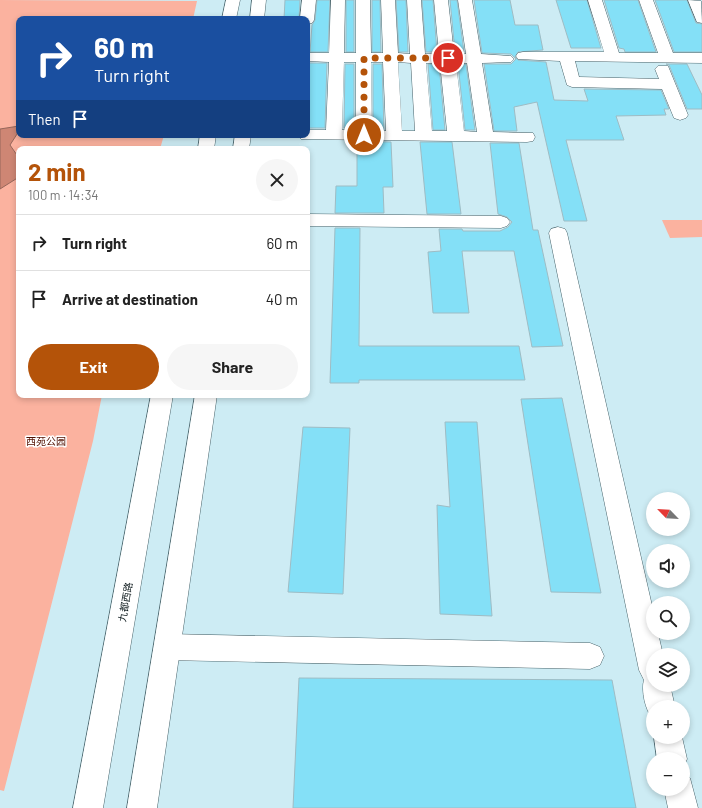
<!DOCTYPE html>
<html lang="en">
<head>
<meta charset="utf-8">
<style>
	:root { --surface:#fff; --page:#f6f6f6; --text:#222; --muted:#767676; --line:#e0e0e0; --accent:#b45309 }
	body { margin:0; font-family:Barlow,"Noto Sans SC",sans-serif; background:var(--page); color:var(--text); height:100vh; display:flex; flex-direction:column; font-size:15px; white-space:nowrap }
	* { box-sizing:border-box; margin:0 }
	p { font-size:13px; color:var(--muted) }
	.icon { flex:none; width:22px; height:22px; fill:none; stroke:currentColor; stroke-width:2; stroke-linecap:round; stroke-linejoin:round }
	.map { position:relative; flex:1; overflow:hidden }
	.drawer { position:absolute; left:16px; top:146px; width:294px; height:252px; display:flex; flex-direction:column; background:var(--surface); border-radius:8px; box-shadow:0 2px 6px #0003 }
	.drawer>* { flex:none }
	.hud { position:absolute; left:16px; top:16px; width:294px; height:122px; border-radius:8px; box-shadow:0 2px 6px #0003; background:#1a4fa0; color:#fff; overflow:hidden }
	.needle { width:26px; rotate:295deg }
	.controls { position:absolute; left:646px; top:492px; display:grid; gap:8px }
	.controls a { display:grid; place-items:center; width:44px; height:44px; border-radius:50%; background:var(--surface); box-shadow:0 2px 6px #0003; font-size:20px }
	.pin { position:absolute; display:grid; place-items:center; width:34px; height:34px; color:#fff; margin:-17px; border:2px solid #fff; border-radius:50%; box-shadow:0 1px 4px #0007 }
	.me { position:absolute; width:44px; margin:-22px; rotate:0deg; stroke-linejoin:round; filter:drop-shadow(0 0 3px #0008) }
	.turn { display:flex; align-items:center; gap:14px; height:84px; padding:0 12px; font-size:18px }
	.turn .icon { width:52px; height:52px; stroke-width:2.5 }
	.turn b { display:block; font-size:28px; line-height:34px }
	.then { display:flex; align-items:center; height:38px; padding:0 12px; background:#0003; gap:8px; font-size:15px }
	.round { display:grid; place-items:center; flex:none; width:42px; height:42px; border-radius:21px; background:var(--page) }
	.headline { display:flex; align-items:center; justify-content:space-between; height:68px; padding:0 12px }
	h1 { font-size:24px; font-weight:700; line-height:30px; color:var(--accent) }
	.button { display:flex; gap:8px; margin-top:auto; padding:8px 12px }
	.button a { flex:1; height:46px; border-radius:24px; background:var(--accent); color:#fff; font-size:16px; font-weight:700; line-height:46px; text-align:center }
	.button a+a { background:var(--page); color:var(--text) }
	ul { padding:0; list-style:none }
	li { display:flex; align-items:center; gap:12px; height:56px; padding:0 12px; border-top:1px solid var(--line) }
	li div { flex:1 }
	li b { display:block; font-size:15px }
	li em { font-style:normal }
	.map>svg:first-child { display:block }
	.green { fill:#fbb29f }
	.water { fill:#ce8674; stroke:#96675b }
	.building { fill:#84e0f7; stroke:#9ebcc4 }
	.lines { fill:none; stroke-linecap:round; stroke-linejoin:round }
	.minor-casing { stroke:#49646b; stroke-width:1 }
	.major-casing { stroke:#49646b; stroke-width:1 }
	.minor { fill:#fff; fill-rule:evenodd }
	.major { fill:#fff; fill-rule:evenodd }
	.route { stroke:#b45309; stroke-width:7; stroke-dasharray:0 12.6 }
	.labels { text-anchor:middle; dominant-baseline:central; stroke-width:3; stroke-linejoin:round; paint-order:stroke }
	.park-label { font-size:10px; fill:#511001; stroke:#fff }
	.street-label { font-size:10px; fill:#131f22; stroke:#fff }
</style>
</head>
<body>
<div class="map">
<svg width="702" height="808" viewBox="0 0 702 808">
	<rect width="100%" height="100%" fill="#cdecf4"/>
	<g class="green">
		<path d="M0,0L197,1L193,19H19V135H164L160,149H19V395H102L93,441L4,791L0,790Z"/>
		<path d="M662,220H702V237L670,238Z"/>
	</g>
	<path class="water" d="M19,126V131L10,145L19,158V177L0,189V129Z"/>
	<g class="building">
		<path d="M285,0H300L299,19H284Z"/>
		<path d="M317,0H330L328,52H310L312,25L315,20Z"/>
		<rect x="346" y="0" width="8" height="52"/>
		<path d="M372,0H380L381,52H372Z"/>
		<path d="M396,0H406L408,52H399Z"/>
		<path d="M422,0H433L437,52H426Z"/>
		<path d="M450,0H457L464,52H455Z"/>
		<path d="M474,0H510L515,25H538L543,50L518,52L515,57L518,60L546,62L554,100L588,101L584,89L661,90L669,109H664L666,115L616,116L624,140H566L587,221H564L537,102L514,107L517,131H494L484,64H511L516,59L511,54L482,53Z"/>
		<path d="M556,0H587L601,48H571Z"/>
		<path d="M604,0H638L656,52H625L624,49L619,48Z"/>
		<path d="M655,0H687L696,23L702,24V52H674Z"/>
		<path d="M309,63H327L325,128H307Z"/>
		<path d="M345,64H354V128H344Z"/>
		<path d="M373,64H382L384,130H373Z"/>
		<path d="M428,64H439L445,130H433Z"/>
		<path d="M458,64H466L475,130H465Z"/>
		<path d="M666,64H687L702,95V109H687L669,65Z"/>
		<path d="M357,141L391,142L393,187H383L384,213H335L336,186H357Z"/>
		<path d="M420,142H452L461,214H427Z"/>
		<path d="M490,143H519L533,230H538L563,346L532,347L514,251H462L469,313H433L428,252L441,251L439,229H462L463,231H500L508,227L512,222L507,217L498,214Z"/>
		<path d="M335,228H360L359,346H519L525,380H359V383H330Z"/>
		<path d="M562,398L586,517L601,593L551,592L521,399Z"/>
		<path d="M445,422H477L492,616L440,614L437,505L450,507Z"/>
		<path d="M303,427L350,428L343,594L288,592Z"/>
		<path d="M299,678L612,680L636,808H293Z"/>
	</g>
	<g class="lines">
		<defs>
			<g id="minor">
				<path d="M302,0H316L314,20L312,23L307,24V19H300Z"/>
				<path d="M331,0H345L344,53H356V0H370L371,53H383L381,0H395L398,53L410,54L407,0H421L425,54H439L434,0H448L454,54H466L458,0H472L481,54L511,56L514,59L511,62L482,63L493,132L533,133L535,137L533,141L527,142L301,139L299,135H307V130H326L329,62L307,61V53H329ZM344,62H356V130H342ZM371,62H383L386,131H372ZM398,62L411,63L415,131H402ZM426,63H440L447,131H432ZM456,63H467L477,132L464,131Z"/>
				<path d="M588,0H602L619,53H658L639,0H653L673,53H702V63L575,61L579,77L659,79L655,69L658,66H668L688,115L686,118L680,120L674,118L662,89L572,87L567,85L560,61L518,59L516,56L518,53L523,52H604Z"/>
				<path d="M688,0L701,1L702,23L697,22Z"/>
				<path d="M307,214L501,216L507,218L510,222L507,226L501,228L307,226Z"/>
				<path d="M558,227L565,229L567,233L653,610V633H658L663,655H653V685H670L675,707H653V718C645,712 641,689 644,680L639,670L549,233L551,229Z"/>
				<path d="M167,634L590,643L600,647L604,656L600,665L590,669L167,660L157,656L154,647L157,638Z"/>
				<path d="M654,737H682L687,759L683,768V759H657Z"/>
				<path d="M683,776L690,778L698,808H668L664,789H683Z"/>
			</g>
			<g id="major">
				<path d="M226,0H240L236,19H222Z"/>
				<path d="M252,0H266L264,19H250Z"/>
				<path d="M200,135H216L214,149H198Z"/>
				<path d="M235,135H251L249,149H233Z"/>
				<path d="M151,395H173L103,808H73Z"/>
				<path d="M195,395H217L157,808H127Z"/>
			</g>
		</defs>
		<use href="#minor" class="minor-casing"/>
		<use href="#major" class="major-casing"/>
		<use href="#minor" class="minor"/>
		<use href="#major" class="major"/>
	</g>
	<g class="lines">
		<path class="route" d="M364,135V58H448"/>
	</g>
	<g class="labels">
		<g class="park-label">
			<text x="46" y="441">西苑公园</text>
		</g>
		<g class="street-label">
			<text transform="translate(125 602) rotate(-80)">九都西路</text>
		</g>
	</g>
</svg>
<div class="controls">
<a><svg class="needle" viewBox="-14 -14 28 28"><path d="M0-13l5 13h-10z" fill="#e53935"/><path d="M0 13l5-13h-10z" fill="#767676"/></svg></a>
<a><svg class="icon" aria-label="sound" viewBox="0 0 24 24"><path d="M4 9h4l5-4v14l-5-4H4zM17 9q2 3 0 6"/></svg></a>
<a><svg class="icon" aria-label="search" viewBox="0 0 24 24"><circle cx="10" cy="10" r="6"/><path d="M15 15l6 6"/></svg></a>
<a><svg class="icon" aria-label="layers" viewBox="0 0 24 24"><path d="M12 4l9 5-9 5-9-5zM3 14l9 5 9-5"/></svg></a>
<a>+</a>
<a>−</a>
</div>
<div class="pin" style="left:448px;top:58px;background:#d93025"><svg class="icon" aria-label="arrive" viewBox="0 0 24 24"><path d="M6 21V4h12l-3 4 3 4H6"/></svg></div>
<svg class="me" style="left:364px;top:135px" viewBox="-20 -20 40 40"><circle r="17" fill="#b45309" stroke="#fff" stroke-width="3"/><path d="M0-11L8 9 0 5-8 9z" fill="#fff"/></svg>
<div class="hud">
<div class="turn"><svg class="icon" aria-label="right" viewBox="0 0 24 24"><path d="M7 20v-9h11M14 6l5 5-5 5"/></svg><div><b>60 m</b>Turn right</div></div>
<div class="then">Then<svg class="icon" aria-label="arrive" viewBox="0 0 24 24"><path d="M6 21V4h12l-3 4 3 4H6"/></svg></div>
</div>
<section class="drawer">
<div class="headline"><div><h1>2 min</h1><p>100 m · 14:34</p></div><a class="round"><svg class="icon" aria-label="close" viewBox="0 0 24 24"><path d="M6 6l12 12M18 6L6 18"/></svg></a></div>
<ul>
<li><svg class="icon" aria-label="right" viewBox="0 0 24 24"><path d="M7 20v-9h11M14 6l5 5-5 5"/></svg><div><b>Turn right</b></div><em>60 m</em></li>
<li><svg class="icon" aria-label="arrive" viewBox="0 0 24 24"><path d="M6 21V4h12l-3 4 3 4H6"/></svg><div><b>Arrive at destination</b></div><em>40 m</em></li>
</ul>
<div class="button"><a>Exit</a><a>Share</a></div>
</section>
</div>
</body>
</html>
